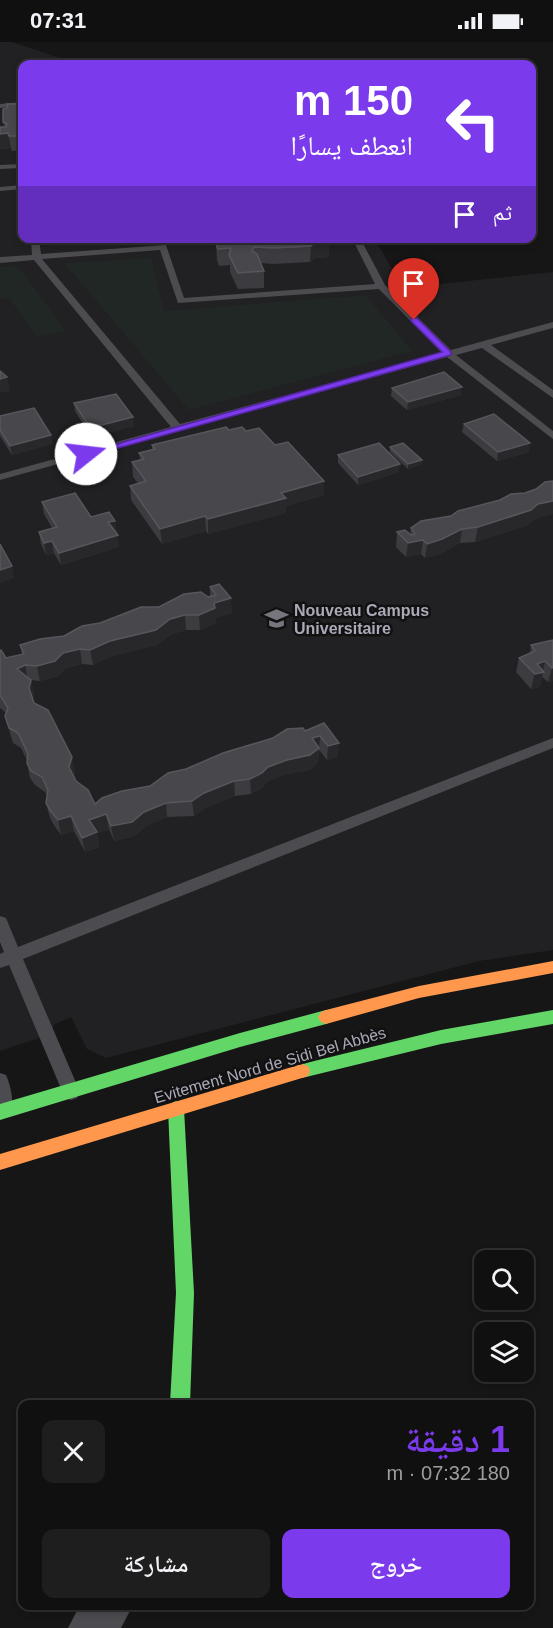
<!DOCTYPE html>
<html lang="ar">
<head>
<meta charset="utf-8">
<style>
	:root { --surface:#111011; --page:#1e1e1f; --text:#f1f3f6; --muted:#9c9d9f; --line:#303031; --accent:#7c3aed }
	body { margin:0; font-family:Arial,"Noto Naskh Arabic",sans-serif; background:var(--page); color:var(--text); direction:rtl; height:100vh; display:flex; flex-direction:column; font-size:22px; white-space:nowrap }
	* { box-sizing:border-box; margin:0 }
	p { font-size:20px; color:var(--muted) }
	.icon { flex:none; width:33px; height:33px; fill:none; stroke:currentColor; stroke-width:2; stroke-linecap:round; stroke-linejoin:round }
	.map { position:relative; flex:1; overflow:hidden; direction:ltr }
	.details { position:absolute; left:18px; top:1358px; width:516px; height:210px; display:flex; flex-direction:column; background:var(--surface); border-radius:12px; box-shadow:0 3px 9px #0003,0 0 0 2px var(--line); direction:rtl }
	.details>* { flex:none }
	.banner { position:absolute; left:18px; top:18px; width:518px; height:183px; border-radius:12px; box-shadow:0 3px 9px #0003,0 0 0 2px var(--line); direction:rtl; background:#7c3aed; color:#fff; overflow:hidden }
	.tools { position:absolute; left:474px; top:1208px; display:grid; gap:12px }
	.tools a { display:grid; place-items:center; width:60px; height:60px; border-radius:12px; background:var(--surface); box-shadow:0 3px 9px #0003,0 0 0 2px var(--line); font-size:30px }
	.pin { position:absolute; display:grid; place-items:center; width:51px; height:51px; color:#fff; margin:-62px -26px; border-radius:50% 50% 50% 0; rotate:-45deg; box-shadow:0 0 6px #0007 }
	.pin .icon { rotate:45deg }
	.me { position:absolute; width:66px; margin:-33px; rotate:74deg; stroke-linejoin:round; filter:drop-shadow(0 0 4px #0008) }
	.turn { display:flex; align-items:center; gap:21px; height:126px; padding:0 24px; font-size:27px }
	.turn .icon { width:78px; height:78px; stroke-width:2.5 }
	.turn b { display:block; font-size:42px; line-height:51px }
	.then { display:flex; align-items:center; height:57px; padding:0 24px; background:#0003; gap:12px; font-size:22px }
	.round { display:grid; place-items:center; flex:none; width:63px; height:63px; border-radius:12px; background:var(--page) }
	.headline { display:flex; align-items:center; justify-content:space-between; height:102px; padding:0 24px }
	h1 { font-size:36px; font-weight:600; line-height:45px; color:var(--accent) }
	.cta { display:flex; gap:12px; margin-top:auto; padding:12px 24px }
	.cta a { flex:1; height:69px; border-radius:12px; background:var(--accent); color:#fff; font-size:24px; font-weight:600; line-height:69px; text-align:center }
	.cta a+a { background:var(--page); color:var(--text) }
	.status { display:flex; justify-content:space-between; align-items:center; height:42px; padding:0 30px; background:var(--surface); direction:ltr }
	.status svg { height:16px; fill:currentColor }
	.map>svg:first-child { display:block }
	.built { fill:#212022 }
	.green { fill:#212725 }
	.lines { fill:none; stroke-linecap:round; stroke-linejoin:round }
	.lane { fill:#4c4b4f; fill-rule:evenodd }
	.street { fill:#4c4b4f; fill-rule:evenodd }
	.fast { fill:#63d668; fill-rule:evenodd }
	.slow { fill:#ff974d; fill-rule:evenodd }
	.wall { fill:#3c3b3f }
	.shaded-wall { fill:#28272a }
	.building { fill:#48474c; stroke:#58565d; stroke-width:1.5 }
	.route { fill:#7c3aed; stroke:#51269a; stroke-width:1.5 }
	.labels { text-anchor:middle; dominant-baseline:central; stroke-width:5; stroke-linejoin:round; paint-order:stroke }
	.poi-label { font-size:16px; font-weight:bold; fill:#aba9b7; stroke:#121112; text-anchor:start }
	.street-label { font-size:16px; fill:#aba9b7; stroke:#121112 }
</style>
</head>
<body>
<div class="status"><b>07:31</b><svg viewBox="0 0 49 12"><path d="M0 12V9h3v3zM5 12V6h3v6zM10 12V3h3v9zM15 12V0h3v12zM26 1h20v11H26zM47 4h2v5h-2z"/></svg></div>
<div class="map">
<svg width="553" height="1586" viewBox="0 0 553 1586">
	<rect width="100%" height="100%" fill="#171617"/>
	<path class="built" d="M0,0H12L78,22H22V196L375,197L403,246L553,230V908L479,919L106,1016L87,1007L71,975L55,982L48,993L0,1009Z"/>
	<g class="green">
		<path d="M151,216L164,269L366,253L412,309L189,368L64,221Z"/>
		<path d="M18,224L66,289L37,295L9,256L0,257V225Z"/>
	</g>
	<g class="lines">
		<g class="lane">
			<path d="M22,60V64L0,66V62Z"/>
			<path d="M22,122V126L0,127V123Z"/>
			<path d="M22,143V147L0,149V145Z"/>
			<path d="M31,196H39L41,212L166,203L184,256L375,242L352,196H360L385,243L451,308L553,280V286L491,303L553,348V356L482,306L456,313L553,389V397L447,315L0,438V432L171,385L34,218L0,221V215L32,213ZM160,208L178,261L379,247L442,311L180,382L42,217Z"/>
			<path d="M553,696V706L23,917L80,1050L77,1056L71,1058L65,1056L9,923L0,926V912L4,910L0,900V874L6,876L18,905Z"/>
			<path d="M0,1031L6,1033C11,1044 15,1063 10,1074L4,1076L0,1075Z"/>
		</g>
		<path class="street" d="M80,1563H133L121,1586H68Z"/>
		<g class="fast">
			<path d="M326,968L331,970L334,975L331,980L326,982L240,1005L0,1078V1062L240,991Z"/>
			<path d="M553,968V982L441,1002L302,1036L296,1034L294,1029L296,1024L302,1022L441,988Z"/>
			<path d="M176,1059L182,1062L184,1067L194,1251L190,1362H170L176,1251L168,1067L170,1062Z"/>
		</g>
		<g class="slow">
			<path d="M553,919V931L419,956L326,982L321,980L318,975L321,970L326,968L419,944Z"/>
			<path d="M302,1022L308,1024L310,1029L308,1034L302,1036L0,1128V1112Z"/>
		</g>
	</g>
	<g class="wall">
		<path d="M19,66H22V108L12,109L11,106L0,107V85H4L3,80Z"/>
		<path d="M219,196H250V198L329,199V215L314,216L310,220L274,222L261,221L264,229V246L238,247L230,230V223L219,224L217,218L216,202L220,201Z"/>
		<path d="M392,346L461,353L407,368L391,354Z"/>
		<path d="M74,361L134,384L91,395L75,369Z"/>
		<path d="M0,374L51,393L52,402L12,413L0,394Z"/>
		<path d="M464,382L529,410L497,419L462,390Z"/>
		<path d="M229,388L246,389L275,403L324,453L286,464V471L208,492L206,489L162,502L131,458L130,444L138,441L133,435L132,420L140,418L139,411L152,408V403Z"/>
		<path d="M390,405L422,418V422L408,427L390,410Z"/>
		<path d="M338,413L399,430L358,443L338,421Z"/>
		<path d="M42,460L91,475L116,491L119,505L61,523L54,511L46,513L41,502L39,490L52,486L44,472Z"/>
		<path d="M535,477L528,483L475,500L460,501L440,512L425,516L421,512L406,515L396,505L397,490L410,493L411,486Z"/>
		<path d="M210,545L232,571L215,576L216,581L200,588H186L172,592L157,603L112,614L93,623L82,622L66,626L58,634L40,639L31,638L34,653L33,658L34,661L75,730L74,734L76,739L95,762L150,744L186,727L305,689L324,681L338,715L327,718L320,709H319L318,720L310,728L287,732L268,739L262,746L251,752L235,754L205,766L194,774L167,775L146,784L134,794L114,799L109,787L97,791L99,805L85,810L74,789L61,793L54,783L50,776L46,761L47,754L45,750L35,743L30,736L27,721V718L21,706L13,701L5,674L6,671L0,666V609L6,616L22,613L20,603L64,594L100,581L159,565L210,554Z"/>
		<path d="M553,598V639L548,640L542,635L540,645L531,647L516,630L519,616L530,611L531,603Z"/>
	</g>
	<g class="shaded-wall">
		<path d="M21,90L22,97V108L20,94Z"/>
		<path d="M8,91L11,106L0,107V92Z"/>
		<path d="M329,199V215L314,216L310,220L311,204L315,200Z"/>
		<path d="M7,335L10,349L0,351V337Z"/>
		<path d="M462,345L461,353L407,368L408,360Z"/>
		<path d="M133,375L134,384L91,395L90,386Z"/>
		<path d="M51,393L52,402L12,413L10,404Z"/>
		<path d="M530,401L529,410L497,419L498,410Z"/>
		<path d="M422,418V422L408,427V422Z"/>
		<path d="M400,422L399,430L358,443V435Z"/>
		<path d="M324,439V453L286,464V471L208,492V477L281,451Z"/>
		<path d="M553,459V472L535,477L528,483L475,500L478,485L538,462Z"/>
		<path d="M205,474L206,489L162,502L160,487Z"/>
		<path d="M115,479L117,491L108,480Z"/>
		<path d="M462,487L460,501L440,512L425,516L427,502Z"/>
		<path d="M118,493L119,505L61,523L59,511Z"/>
		<path d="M423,498L421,512L406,515L408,501Z"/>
		<path d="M52,499L54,511L46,513L44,501Z"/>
		<path d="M12,524L14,536L0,541V528Z"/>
		<path d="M231,556L232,571L215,576L216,581L200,588L199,573L214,561Z"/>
		<path d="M185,573L186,588L172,592L157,603L112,614L93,623L90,608L110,599Z"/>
		<path d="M80,607L82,622L66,626L58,634L40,639L37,624L63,611Z"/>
		<path d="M545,619L540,645L531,647L537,622Z"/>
		<path d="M25,623L28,638L17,627Z"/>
		<path d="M553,625V639L548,640L552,626Z"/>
		<path d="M31,638L34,653L33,661L29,646Z"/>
		<path d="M320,694L318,720L310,728L287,732L268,739L262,746L251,752L250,737L268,725L312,696Z"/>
		<path d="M339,701L338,715L327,718L328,704Z"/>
		<path d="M72,715L75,730L72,740L69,725Z"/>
		<path d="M234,739L235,754L205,766L194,774L192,759L204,751Z"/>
		<path d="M166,761L167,775L146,784L134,794L114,799L111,784Z"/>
		<path d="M106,772L109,787L97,791L99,805L85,810L82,796L89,778Z"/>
		<path d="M71,774L74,789L61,793L58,778Z"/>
	</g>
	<g class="building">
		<path d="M7,62H18L19,66H22V82L21,83H22V90H21L20,94H9L8,91L0,92V85H6L7,82L3,80V67L8,66Z"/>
		<path d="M225,196H248V197L251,199L272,196H328L329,199L315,200L311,204L274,206L254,205L252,209L257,212L264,229L238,231L229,213L231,206L218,207L216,202L230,200Z"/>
		<path d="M0,329L7,335L0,337Z"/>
		<path d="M444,330L462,345L408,360L392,346Z"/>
		<path d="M116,352L133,375L90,386L74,361Z"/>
		<path d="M34,366L51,393L10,404L0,388V374Z"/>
		<path d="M494,372L530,401L498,410L464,382Z"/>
		<path d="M226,385L229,388L242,385L246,389L259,386L275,403L288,400L324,439L281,451L286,456L208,477L205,474L160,487L130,444L146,439L132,420L144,417L139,411L155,407L152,403Z"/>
		<path d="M379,401L400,422L358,435L338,413Z"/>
		<path d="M403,401L422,418L408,422L390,405Z"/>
		<path d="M553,439V459L538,462L531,468L478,485L462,487L442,497L427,502L423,498L408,501L397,490L405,488L411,493L415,492L411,486L421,479L451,474L458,469L500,458L511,452L525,451L536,447L545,440Z"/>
		<path d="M75,451L91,475L109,470L115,479L108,480L118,493L59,511L52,499L44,501L39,490L57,485L42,460Z"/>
		<path d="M0,502L12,524L0,528Z"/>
		<path d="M219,542L231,556L214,561L215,566L199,573H185L170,577L156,588L110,599L90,608L80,607L63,611L55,619L37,624L25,623L17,627L31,638L29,646L34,661L48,668L72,715L69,725L76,739L88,748L95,762L102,756L122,749L150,744L168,731L186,727L223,711L273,696L287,687L303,686L305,689L324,681L339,701L328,704L320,694L312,696L319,706L310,713L287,718L268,725L262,731L250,737L234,739L204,751L192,759L166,761L144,770L132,780L111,784L106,772L89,778L97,790L82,796L71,774L58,778L50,768L46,761L48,748L42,735L31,729L27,721L28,712L18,691L9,686L5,674L8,666L2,656L0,654V609L1,608L6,616L24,612L20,603L40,597L64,594L82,584L100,581L141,565H159L184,552L201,550L208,555L216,553L210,545Z"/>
		<path d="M553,598V625L552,626L545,619L537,622L544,630L535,632L519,616L535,609L531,603Z"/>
	</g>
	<path class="route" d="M411,276H417L451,310V313L90,414L81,412L442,310L411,279Z"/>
	<defs>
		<symbol id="university-bare" viewBox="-9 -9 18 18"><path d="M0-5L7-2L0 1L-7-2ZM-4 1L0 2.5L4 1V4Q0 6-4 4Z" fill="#77767f" stroke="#121112" stroke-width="2.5" paint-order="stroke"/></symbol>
	</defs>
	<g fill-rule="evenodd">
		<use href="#university-bare" x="260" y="560" width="33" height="33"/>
	</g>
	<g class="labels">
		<g class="poi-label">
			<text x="294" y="568">Nouveau Campus<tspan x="294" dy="18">Universitaire</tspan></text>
		</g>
		<g class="street-label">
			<text transform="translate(270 1023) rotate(-16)">Evitement Nord de Sidi Bel Abbès</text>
		</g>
	</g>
</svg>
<div class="tools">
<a><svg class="icon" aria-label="search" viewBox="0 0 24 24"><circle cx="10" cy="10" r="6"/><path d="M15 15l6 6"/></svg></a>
<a><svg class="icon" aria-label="layers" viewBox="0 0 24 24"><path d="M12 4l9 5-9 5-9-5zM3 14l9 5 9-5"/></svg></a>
</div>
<div class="pin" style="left:414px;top:278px;background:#d93025"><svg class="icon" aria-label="arrive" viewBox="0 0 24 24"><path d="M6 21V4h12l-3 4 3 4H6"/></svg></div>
<svg class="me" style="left:86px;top:412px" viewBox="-20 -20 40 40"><circle r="19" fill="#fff"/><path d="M0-13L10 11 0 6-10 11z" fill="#7c3aed"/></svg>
<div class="banner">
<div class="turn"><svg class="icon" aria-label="left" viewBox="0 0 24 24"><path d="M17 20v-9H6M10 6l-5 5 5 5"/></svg><div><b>150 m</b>انعطف يسارًا</div></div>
<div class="then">ثم<svg class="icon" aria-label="arrive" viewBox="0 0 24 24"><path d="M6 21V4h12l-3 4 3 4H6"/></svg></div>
</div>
<section class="details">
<div class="headline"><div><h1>1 دقيقة</h1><p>180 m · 07:32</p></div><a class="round"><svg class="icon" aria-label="close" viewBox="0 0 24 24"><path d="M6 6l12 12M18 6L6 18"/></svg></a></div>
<div class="cta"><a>خروج</a><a>مشاركة</a></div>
</section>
</div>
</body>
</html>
